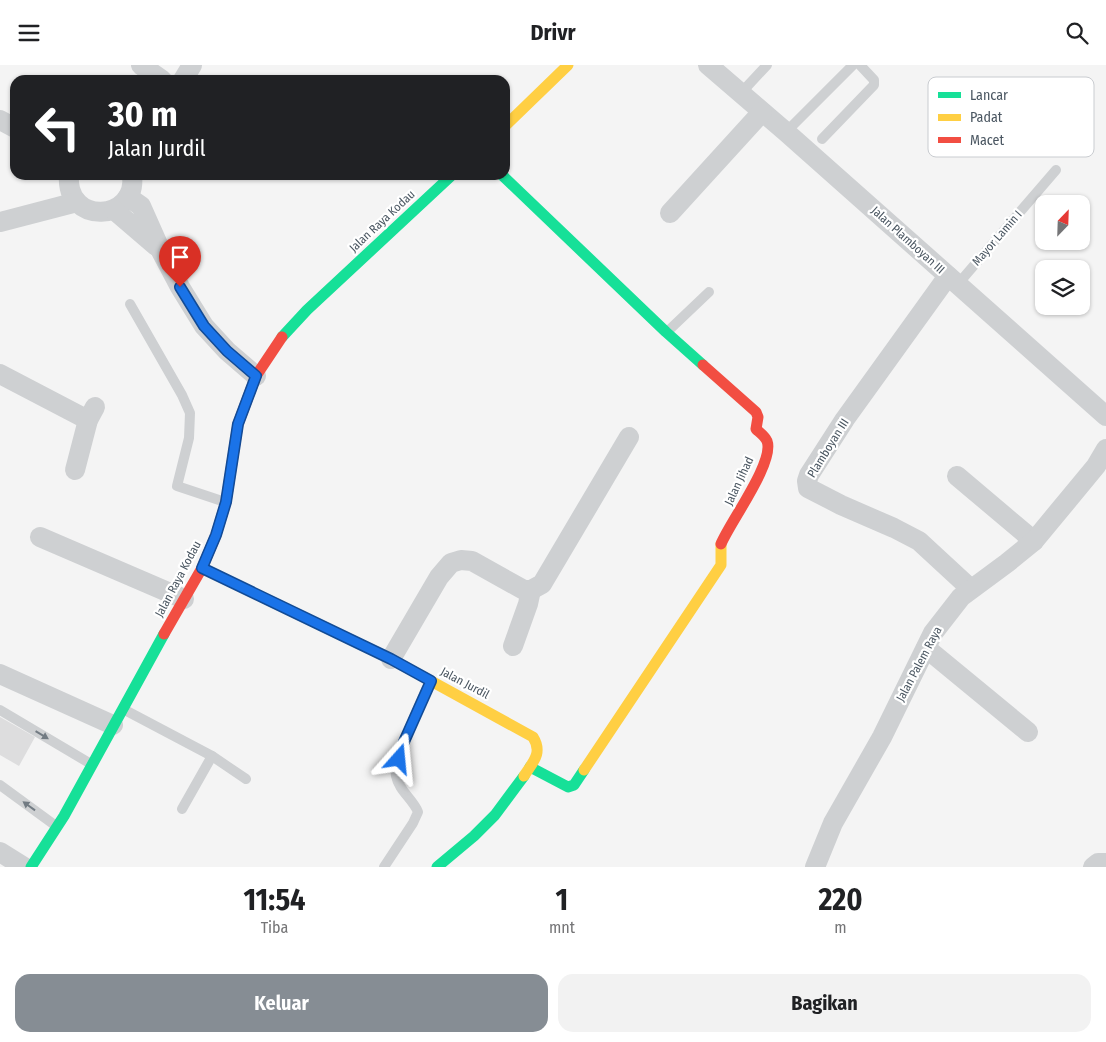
<!DOCTYPE html>
<html lang="id">
<head>
<meta charset="utf-8">
<style>
	:root { --surface:#fff; --page:#f2f2f2; --text:#202124; --muted:#757577; --accent:#868d94 }
	body { margin:0; font-family:"Fira Sans Condensed",sans-serif; background:var(--page); color:var(--text); height:100vh; display:flex; flex-direction:column; font-size:19px; white-space:nowrap }
	* { box-sizing:border-box; margin:0 }
	p { font-size:16px; color:var(--muted) }
	.icon { flex:none; width:28px; height:28px; fill:none; stroke:currentColor; stroke-width:2; stroke-linecap:round; stroke-linejoin:round }
	.map { position:relative; height:802px; overflow:hidden }
	.panel { display:flex; flex-direction:column; background:var(--surface); flex:1 }
	.panel>* { flex:none }
	.banner { position:absolute; left:10px; top:10px; width:500px; height:105px; border-radius:15px; box-shadow:0 1px 4px #0004; background:#202124; color:#fff; overflow:hidden }
	.needle { width:32px; rotate:23deg }
	.buttons { position:absolute; left:1035px; top:130px; display:grid; gap:10px }
	.buttons a { display:grid; place-items:center; width:55px; height:55px; border-radius:10px; background:var(--surface); box-shadow:0 1px 4px #0004; font-size:25px }
	.pin { position:absolute; display:grid; place-items:center; width:42px; height:42px; color:#fff; margin:-51px -21px; border-radius:50% 50% 50% 0; rotate:-45deg; box-shadow:0 0 5px #0007 }
	.pin .icon { rotate:45deg }
	.me { position:absolute; width:55px; margin:-28px; rotate:18deg; stroke-linejoin:round; filter:drop-shadow(0 0 4px #0008) }
	.turn { display:flex; align-items:center; gap:18px; height:105px; padding:0 15px; font-size:22px }
	.turn .icon { width:65px; height:65px; stroke-width:2.5 }
	.turn b { display:block; font-size:35px; line-height:42px }
	.eta { display:flex; justify-content:space-evenly; align-items:center; height:85px; text-align:center }
	.eta b { font-size:30px; font-weight:700; line-height:35px }
	.action { display:flex; gap:10px; margin-top:auto; padding:10px 15px }
	.action a { flex:1; height:58px; border-radius:15px; background:var(--accent); color:#fff; font-size:20px; font-weight:700; line-height:58px; text-align:center }
	.action a+a { background:var(--page); color:var(--text) }
	header { display:flex; justify-content:space-between; align-items:center; height:65px; padding:0 15px; background:var(--surface); font-size:22px; font-weight:700 }
	.map>svg:first-child { display:block }
	.building { fill:#ddddde }
	.lines { fill:none; stroke-linecap:round; stroke-linejoin:round }
	.lane { stroke:#ced0d2; stroke-width:10 }
	.street { stroke:#ced0d2; stroke-width:20 }
	.fast { stroke:#16e098; stroke-width:11 }
	.slow { stroke:#ffcf43; stroke-width:11 }
	.jam { stroke:#f24e42; stroke-width:11 }
	.oneway { fill:#727b83 }
	.route-casing { stroke:#114b97; stroke-width:12 }
	.route { stroke:#1a73e8; stroke-width:9 }
	.labels { text-anchor:middle; dominant-baseline:central; stroke-width:4.5; stroke-linejoin:round; paint-order:stroke }
	.street-label { font-size:12px; fill:#4a5661; stroke:#fff }
	.key { fill:#fff; stroke:#c9ccd0; stroke-width:1 }
	.key-label { font-size:14px; fill:#4a5661 }
</style>
</head>
<body>
<header><svg class="icon" aria-label="menu" viewBox="0 0 24 24"><path d="M4 6h16M4 12h16M4 18h16"/></svg>Drivr<svg class="icon" aria-label="search" viewBox="0 0 24 24"><circle cx="10" cy="10" r="6"/><path d="M15 15l6 6"/></svg></header>
<div class="map">
<svg width="1106" height="802" viewBox="0 0 1106 802">
	<rect width="100%" height="100%" fill="#f4f4f4"/>
	<path class="building" d="M0,652L35,672L19,701L0,690Z"/>
	<g class="lines">
		<g class="lane">
			<path d="M740,29L767,0"/>
			<path d="M786,67L853,0"/>
			<path d="M822,74L874,20V15L860,0"/>
			<path d="M958,219L1056,105"/>
			<path d="M130,239L182,330L190,348L189,373L177,421L225,437"/>
			<path d="M668,266L709,227"/>
			<path d="M123,644L212,691L246,714"/>
			<path d="M0,645L91,699"/>
			<path d="M0,720L56,761"/>
			<path d="M182,744L212,691"/>
			<path d="M384,802L413,758L418,747C413,734 399,726 396,711C392,697 423,633 430,616"/>
		</g>
		<g class="street">
			<path d="M141,0L162,15"/>
			<path d="M708,0L786,67L1106,351"/>
			<path d="M183,15L192,0"/>
			<path d="M0,55L15,63"/>
			<path d="M69,110C65,161 138,157 132,110"/>
			<path d="M128,132L141,141L161,186L180,222L204,261L227,286L256,311"/>
			<path d="M114,145L156,181"/>
			<path d="M670,148L762,47"/>
			<path d="M0,157L77,137"/>
			<path d="M948,211L845,354L809,410L807,416L808,423L841,440L894,463L919,476L971,524"/>
			<path d="M0,309L88,355"/>
			<path d="M75,405L88,355L95,342"/>
			<path d="M957,411L1034,476"/>
			<path d="M40,472L184,534"/>
			<path d="M513,581L528,539L531,525"/>
			<path d="M926,583L1028,667"/>
			<path d="M391,594L439,512L451,498L461,495L472,496L524,525H531L542,519L629,372"/>
			<path d="M0,609L113,660"/>
			<path d="M0,787L24,802"/>
			<path d="M815,802L833,758L882,672L933,568L961,532L1007,498L1034,476L1096,401L1106,384"/>
			<path d="M1093,802L1098,798H1106"/>
		</g>
		<g class="fast">
			<path d="M502,110L666,267L703,300"/>
			<path d="M282,272L307,245L452,110"/>
			<path d="M530,702L568,722L574,720L584,705"/>
			<path d="M31,802L64,751L164,569"/>
			<path d="M437,802L474,771L495,750L524,711"/>
		</g>
		<g class="slow">
			<path d="M505,61L568,0"/>
			<path d="M202,503L391,594L533,672C543,688 533,697 524,711"/>
			<path d="M584,705L721,500V479"/>
		</g>
		<g class="jam">
			<path d="M703,300L756,347L758,352L756,364C759,367 765,371 767,376C775,397 730,457 721,479"/>
			<path d="M164,569L202,503L216,470L226,437L238,359L256,311L282,272"/>
		</g>
	</g>
	<defs><path id="oneway-solid" d="M-6-.8H1V-3.2L6.5 0L1 3.2V.8H-6Z" transform="scale(1.25)"/></defs>
	<g class="oneway">
		<use href="#oneway-solid" transform="translate(42 670) rotate(31)"/>
		<use href="#oneway-solid" transform="translate(29 741) rotate(-144)"/>
	</g>
	<g class="lines">
		<defs>
			<path id="route" d="M180,222L204,261L227,286L256,311L238,359L226,437L216,470L202,503L391,594L431,616L403,679L399,694"/>
		</defs>
		<use href="#route" class="route-casing"/>
		<use href="#route" class="route"/>
	</g>
	<g class="labels">
		<g class="street-label">
			<text transform="translate(382 156) rotate(-43)">Jalan Raya Kodau</text>
			<text transform="translate(997 173) rotate(-49)">Mayor Lamin I</text>
			<text transform="translate(908 175) rotate(42)">Jalan Plamboyan III</text>
			<text transform="translate(828 383) rotate(-58)">Plamboyan III</text>
			<text transform="translate(739 416) rotate(-65)">Jalan Jihad</text>
			<text transform="translate(178 514) rotate(-62)">Jalan Raya Kodau</text>
			<text transform="translate(919 599) rotate(-62)">Jalan Palem Raya</text>
			<text transform="translate(465 618) rotate(28)">Jalan Jurdil</text>
		</g>
	</g>
	<rect x="928" y="12" width="166" height="80" rx="8" class="key"/>
	<rect x="938" y="27" width="23" height="6" fill="#16e098"/>
	<rect x="938" y="49" width="23" height="7" fill="#ffcf43"/>
	<rect x="938" y="72" width="23" height="6" fill="#f24e42"/>
	<g class="key-label">
		<text x="970" y="35">Lancar</text>
		<text x="970" y="57">Padat</text>
		<text x="970" y="80">Macet</text>
	</g>
</svg>
<div class="buttons">
<a><svg class="needle" viewBox="-14 -14 28 28"><path d="M0-13l5 13h-10z" fill="#e53935"/><path d="M0 13l5-13h-10z" fill="#757577"/></svg></a>
<a><svg class="icon" aria-label="layers" viewBox="0 0 24 24"><path d="M12 4l9 5-9 5-9-5zM3 14l9 5 9-5"/></svg></a>
</div>
<div class="pin" style="left:180px;top:222px;background:#d93025"><svg class="icon" aria-label="arrive" viewBox="0 0 24 24"><path d="M6 21V4h12l-3 4 3 4H6"/></svg></div>
<svg class="me" style="left:399px;top:694px" viewBox="-20 -20 40 40"><path d="M0-17L14 15 0 8-14 15z" fill="#1a73e8" stroke="#fff" stroke-width="4"/></svg>
<div class="banner">
<div class="turn"><svg class="icon" aria-label="left" viewBox="0 0 24 24"><path d="M17 20v-9H6M10 6l-5 5 5 5"/></svg><div><b>30 m</b>Jalan Jurdil</div></div>
</div>
</div>
<section class="panel">
<div class="eta">
<div><b>11:54</b><p>Tiba</p></div>
<div><b>1</b><p>mnt</p></div>
<div><b>220</b><p>m</p></div>
</div>
<div class="action"><a>Keluar</a><a>Bagikan</a></div>
</section>
</body>
</html>
